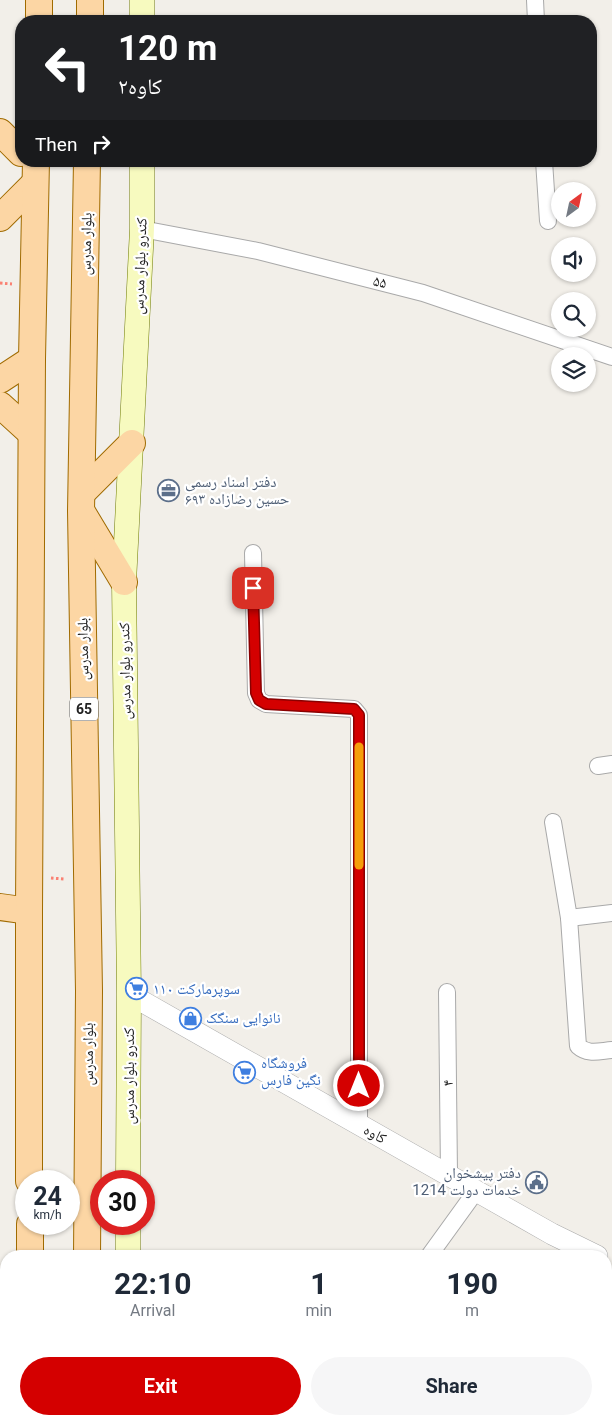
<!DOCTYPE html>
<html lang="en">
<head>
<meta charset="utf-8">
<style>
	:root { --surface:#fff; --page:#f6f6f7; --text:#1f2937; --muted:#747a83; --accent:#d40000 }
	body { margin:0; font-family:Roboto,"Noto Naskh Arabic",sans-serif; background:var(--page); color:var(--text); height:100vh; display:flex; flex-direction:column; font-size:19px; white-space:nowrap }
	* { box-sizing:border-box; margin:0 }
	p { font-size:16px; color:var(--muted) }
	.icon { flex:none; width:28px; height:28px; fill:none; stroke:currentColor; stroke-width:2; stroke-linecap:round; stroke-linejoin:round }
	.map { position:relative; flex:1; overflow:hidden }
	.panel { position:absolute; left:0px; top:1250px; width:612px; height:175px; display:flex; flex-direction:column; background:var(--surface); border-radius:20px 20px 0 0; box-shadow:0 1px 4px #0004 }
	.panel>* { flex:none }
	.top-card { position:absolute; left:15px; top:15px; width:582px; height:152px; border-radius:20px; box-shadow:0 1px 4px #0004; background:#202124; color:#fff; overflow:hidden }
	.needle { width:32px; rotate:33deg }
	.fabs { position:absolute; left:551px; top:182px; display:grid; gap:10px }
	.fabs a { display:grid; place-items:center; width:45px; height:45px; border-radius:50%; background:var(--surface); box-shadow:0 1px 4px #0004; font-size:25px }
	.speed { position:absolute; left:15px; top:1170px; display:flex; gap:10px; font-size:25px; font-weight:700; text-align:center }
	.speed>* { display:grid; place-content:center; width:65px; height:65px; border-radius:50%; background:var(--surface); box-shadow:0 1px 4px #0004; line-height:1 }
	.speed small { font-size:12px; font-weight:400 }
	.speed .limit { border:8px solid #d22; background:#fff; color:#111 }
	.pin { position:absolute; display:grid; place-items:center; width:42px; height:42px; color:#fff; margin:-21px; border-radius:10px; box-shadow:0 2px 8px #0006 }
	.me { position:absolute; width:55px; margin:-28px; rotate:0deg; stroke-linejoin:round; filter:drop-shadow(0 0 4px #0008) }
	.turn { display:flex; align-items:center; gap:18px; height:105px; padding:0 20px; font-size:22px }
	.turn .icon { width:65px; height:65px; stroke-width:2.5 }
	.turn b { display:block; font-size:35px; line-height:42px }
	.then { display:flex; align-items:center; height:48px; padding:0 20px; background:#0003; gap:10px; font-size:19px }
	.eta { display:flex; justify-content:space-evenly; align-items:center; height:85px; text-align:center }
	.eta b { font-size:30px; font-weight:700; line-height:35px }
	.action { display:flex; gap:10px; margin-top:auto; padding:10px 20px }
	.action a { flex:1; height:58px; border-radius:30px; background:var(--accent); color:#fff; font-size:20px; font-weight:700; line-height:58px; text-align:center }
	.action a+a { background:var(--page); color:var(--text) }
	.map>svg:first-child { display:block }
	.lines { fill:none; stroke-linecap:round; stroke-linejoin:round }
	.minor-casing { stroke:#a9a9a9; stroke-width:18 }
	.tertiary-casing { stroke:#a9a9a9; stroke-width:22 }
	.secondary-casing { stroke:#707d05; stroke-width:25 }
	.primary-casing { stroke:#a06b00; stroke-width:28 }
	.path { stroke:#fa8072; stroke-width:3; stroke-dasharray:2.5 2.5; stroke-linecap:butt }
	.minor { stroke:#fff; stroke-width:16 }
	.tertiary { stroke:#fff; stroke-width:21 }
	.secondary { stroke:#f7fabf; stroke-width:24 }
	.primary { stroke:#fcd6a4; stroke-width:26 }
	.route-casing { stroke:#8a0000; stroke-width:12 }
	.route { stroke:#d40000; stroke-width:9 }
	.slow { stroke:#f59e0b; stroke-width:9 }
	.labels { text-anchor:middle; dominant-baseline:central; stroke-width:4.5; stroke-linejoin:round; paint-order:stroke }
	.shield { fill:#fff; stroke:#646464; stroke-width:1 }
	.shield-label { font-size:14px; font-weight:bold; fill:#222 }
	.street-label { font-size:15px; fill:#222; stroke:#fff }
	.service-label { font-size:15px; fill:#4e5e75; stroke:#fff; text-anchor:start }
	.shop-label { font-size:15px; fill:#366cbe; stroke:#fff; text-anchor:start }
</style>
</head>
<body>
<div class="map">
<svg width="612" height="1425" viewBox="0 0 612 1425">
	<rect width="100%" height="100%" fill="#f2efe9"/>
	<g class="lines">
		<defs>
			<g id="minor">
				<path d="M535,0L536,21"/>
				<path d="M544,161L548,221"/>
				<path d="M142,229L258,251L423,293L612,357"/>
				<path d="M253,553L256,693L259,700L266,704L354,709L359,715V1125"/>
				<path d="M598,766L612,764"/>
				<path d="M553,822L569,918L578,1046C588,1055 599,1051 612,1050"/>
				<path d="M569,918L612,913"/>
				<path d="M447,992L449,1175"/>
				<path d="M429,1256L476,1191"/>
				<path d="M442,1419L451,1425"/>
				<path d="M585,1419L591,1425"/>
				<path d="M309,1425L313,1419"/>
			</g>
			<path id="tertiary" d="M129,994L552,1234L597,1256"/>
			<g id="secondary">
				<path d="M142,0V21"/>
				<path d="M128,1181L129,994L124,582L142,229V161"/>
				<path d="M128,1256V1224"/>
				<path d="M127,1425V1419"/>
			</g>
			<g id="primary">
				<path d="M39,21V0"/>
				<path d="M90,21V0"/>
				<path d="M0,132L21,153"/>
				<path d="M0,218L35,183"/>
				<path d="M0,380L32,359"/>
				<path d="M0,405L31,433"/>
				<path d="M82,493L132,443"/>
				<path d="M82,512L124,582"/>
				<path d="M0,907L29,911"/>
				<path d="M29,1181V911L32,359L36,161"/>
				<path d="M30,1224V1256"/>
				<path d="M87,1256L89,991L81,511L87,161"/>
				<path d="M30,1419V1425"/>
				<path d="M86,1425V1419"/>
			</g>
		</defs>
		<use href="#minor" class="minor-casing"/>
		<use href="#tertiary" class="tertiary-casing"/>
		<use href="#secondary" class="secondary-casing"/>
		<use href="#primary" class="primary-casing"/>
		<g class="path">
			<path d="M0,283L12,284"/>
			<path d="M51,878L64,879"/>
		</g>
		<use href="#minor" class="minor"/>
		<use href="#tertiary" class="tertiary"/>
		<use href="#secondary" class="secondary"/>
		<use href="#primary" class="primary"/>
	</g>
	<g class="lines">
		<defs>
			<path id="route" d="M253,588L256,693L259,700L266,704L354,709L359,715V1086"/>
		</defs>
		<use href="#route" class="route-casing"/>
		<use href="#route" class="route"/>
		<path class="slow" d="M359,747V865"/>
	</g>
	<defs>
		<symbol id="office-ring" viewBox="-11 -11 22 22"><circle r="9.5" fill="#fff" stroke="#5c6f8a" stroke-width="1.5"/><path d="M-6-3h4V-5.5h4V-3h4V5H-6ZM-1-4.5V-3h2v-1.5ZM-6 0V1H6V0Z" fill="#5c6f8a"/></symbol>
		<symbol id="supermarket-ring" viewBox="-11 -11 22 22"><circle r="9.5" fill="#fff" stroke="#3f7fe0" stroke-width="1.5"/><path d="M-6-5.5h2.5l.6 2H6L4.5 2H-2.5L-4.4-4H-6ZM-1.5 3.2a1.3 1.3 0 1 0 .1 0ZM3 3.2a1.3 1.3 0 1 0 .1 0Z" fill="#3f7fe0"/></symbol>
		<symbol id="shop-ring" viewBox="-11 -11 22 22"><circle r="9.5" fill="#fff" stroke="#3f7fe0" stroke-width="1.5"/><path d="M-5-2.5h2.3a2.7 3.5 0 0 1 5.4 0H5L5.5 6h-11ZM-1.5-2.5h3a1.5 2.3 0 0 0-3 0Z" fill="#3f7fe0"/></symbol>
		<symbol id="civic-ring" viewBox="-11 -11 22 22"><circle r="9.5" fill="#fff" stroke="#5c6f8a" stroke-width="1.5"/><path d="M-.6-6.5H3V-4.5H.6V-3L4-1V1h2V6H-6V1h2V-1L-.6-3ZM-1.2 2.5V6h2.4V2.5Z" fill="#5c6f8a"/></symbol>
	</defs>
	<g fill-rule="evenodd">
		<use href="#office-ring" x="156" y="478" width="25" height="25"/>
		<use href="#supermarket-ring" x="124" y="976" width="25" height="25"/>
		<use href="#shop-ring" x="178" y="1006" width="25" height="25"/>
		<use href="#supermarket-ring" x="232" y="1060" width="25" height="25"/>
		<use href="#civic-ring" x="524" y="1170" width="25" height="25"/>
	</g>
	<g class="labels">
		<rect class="shield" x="70" y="697.5" width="28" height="23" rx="4"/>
		<g class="shield-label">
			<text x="84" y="709">65</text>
		</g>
		<g class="street-label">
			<text transform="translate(86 244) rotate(-89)">بلوار مدرس</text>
			<text transform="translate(140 266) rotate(-88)">کندرو بلوار مدرس</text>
			<text transform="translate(380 282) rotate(14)">۵۵</text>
			<text transform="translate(83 649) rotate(-91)">بلوار مدرس</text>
			<text transform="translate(125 671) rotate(-91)">کندرو بلوار مدرس</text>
			<text transform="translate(88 1054) rotate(-90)">بلوار مدرس</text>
			<text transform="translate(129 1076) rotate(-90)">کندرو بلوار مدرس</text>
			<text transform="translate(448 1083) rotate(-91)">۴</text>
			<text transform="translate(375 1134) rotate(29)">کاوه</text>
		</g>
		<g class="service-label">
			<text x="185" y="482">دفتر اسناد رسمی<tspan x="185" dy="17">۶۹۳ حسین رضازاده</tspan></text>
			<text x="521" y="1173" text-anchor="end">دفتر پیشخوان<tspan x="521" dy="17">خدمات دولت 1214</tspan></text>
		</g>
		<g class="shop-label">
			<text x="153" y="989">سوپرمارکت ۱۱۰</text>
			<text x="206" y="1018">نانوایی سنگک</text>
			<text x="261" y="1063">فروشگاه<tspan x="261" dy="17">نگین فارس</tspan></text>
		</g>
	</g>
</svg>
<div class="fabs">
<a><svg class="needle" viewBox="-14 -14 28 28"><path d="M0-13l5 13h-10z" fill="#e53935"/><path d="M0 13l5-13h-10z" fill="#747a83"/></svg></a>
<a><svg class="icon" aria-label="sound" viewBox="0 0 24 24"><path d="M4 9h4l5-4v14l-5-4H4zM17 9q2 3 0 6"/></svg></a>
<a><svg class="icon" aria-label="search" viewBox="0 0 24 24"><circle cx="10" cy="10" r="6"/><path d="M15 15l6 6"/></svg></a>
<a><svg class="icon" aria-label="layers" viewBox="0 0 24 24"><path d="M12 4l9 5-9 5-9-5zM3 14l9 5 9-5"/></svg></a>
</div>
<div class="speed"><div>24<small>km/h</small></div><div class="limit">30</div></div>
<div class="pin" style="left:253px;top:588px;background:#d93025"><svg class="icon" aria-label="arrive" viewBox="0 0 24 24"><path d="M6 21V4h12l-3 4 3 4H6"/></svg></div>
<svg class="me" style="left:359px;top:1086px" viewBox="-20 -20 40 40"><circle r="17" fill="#d40000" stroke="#fff" stroke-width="3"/><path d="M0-11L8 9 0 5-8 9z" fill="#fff"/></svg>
<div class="top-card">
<div class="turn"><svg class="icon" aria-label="left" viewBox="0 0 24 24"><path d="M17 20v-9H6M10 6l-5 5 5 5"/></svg><div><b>120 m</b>کاوه۲</div></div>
<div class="then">Then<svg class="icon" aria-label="right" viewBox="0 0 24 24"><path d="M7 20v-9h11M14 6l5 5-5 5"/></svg></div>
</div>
<section class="panel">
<div class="eta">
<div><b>22:10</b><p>Arrival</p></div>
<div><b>1</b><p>min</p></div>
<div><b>190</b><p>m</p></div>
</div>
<div class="action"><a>Exit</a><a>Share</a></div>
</section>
</div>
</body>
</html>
